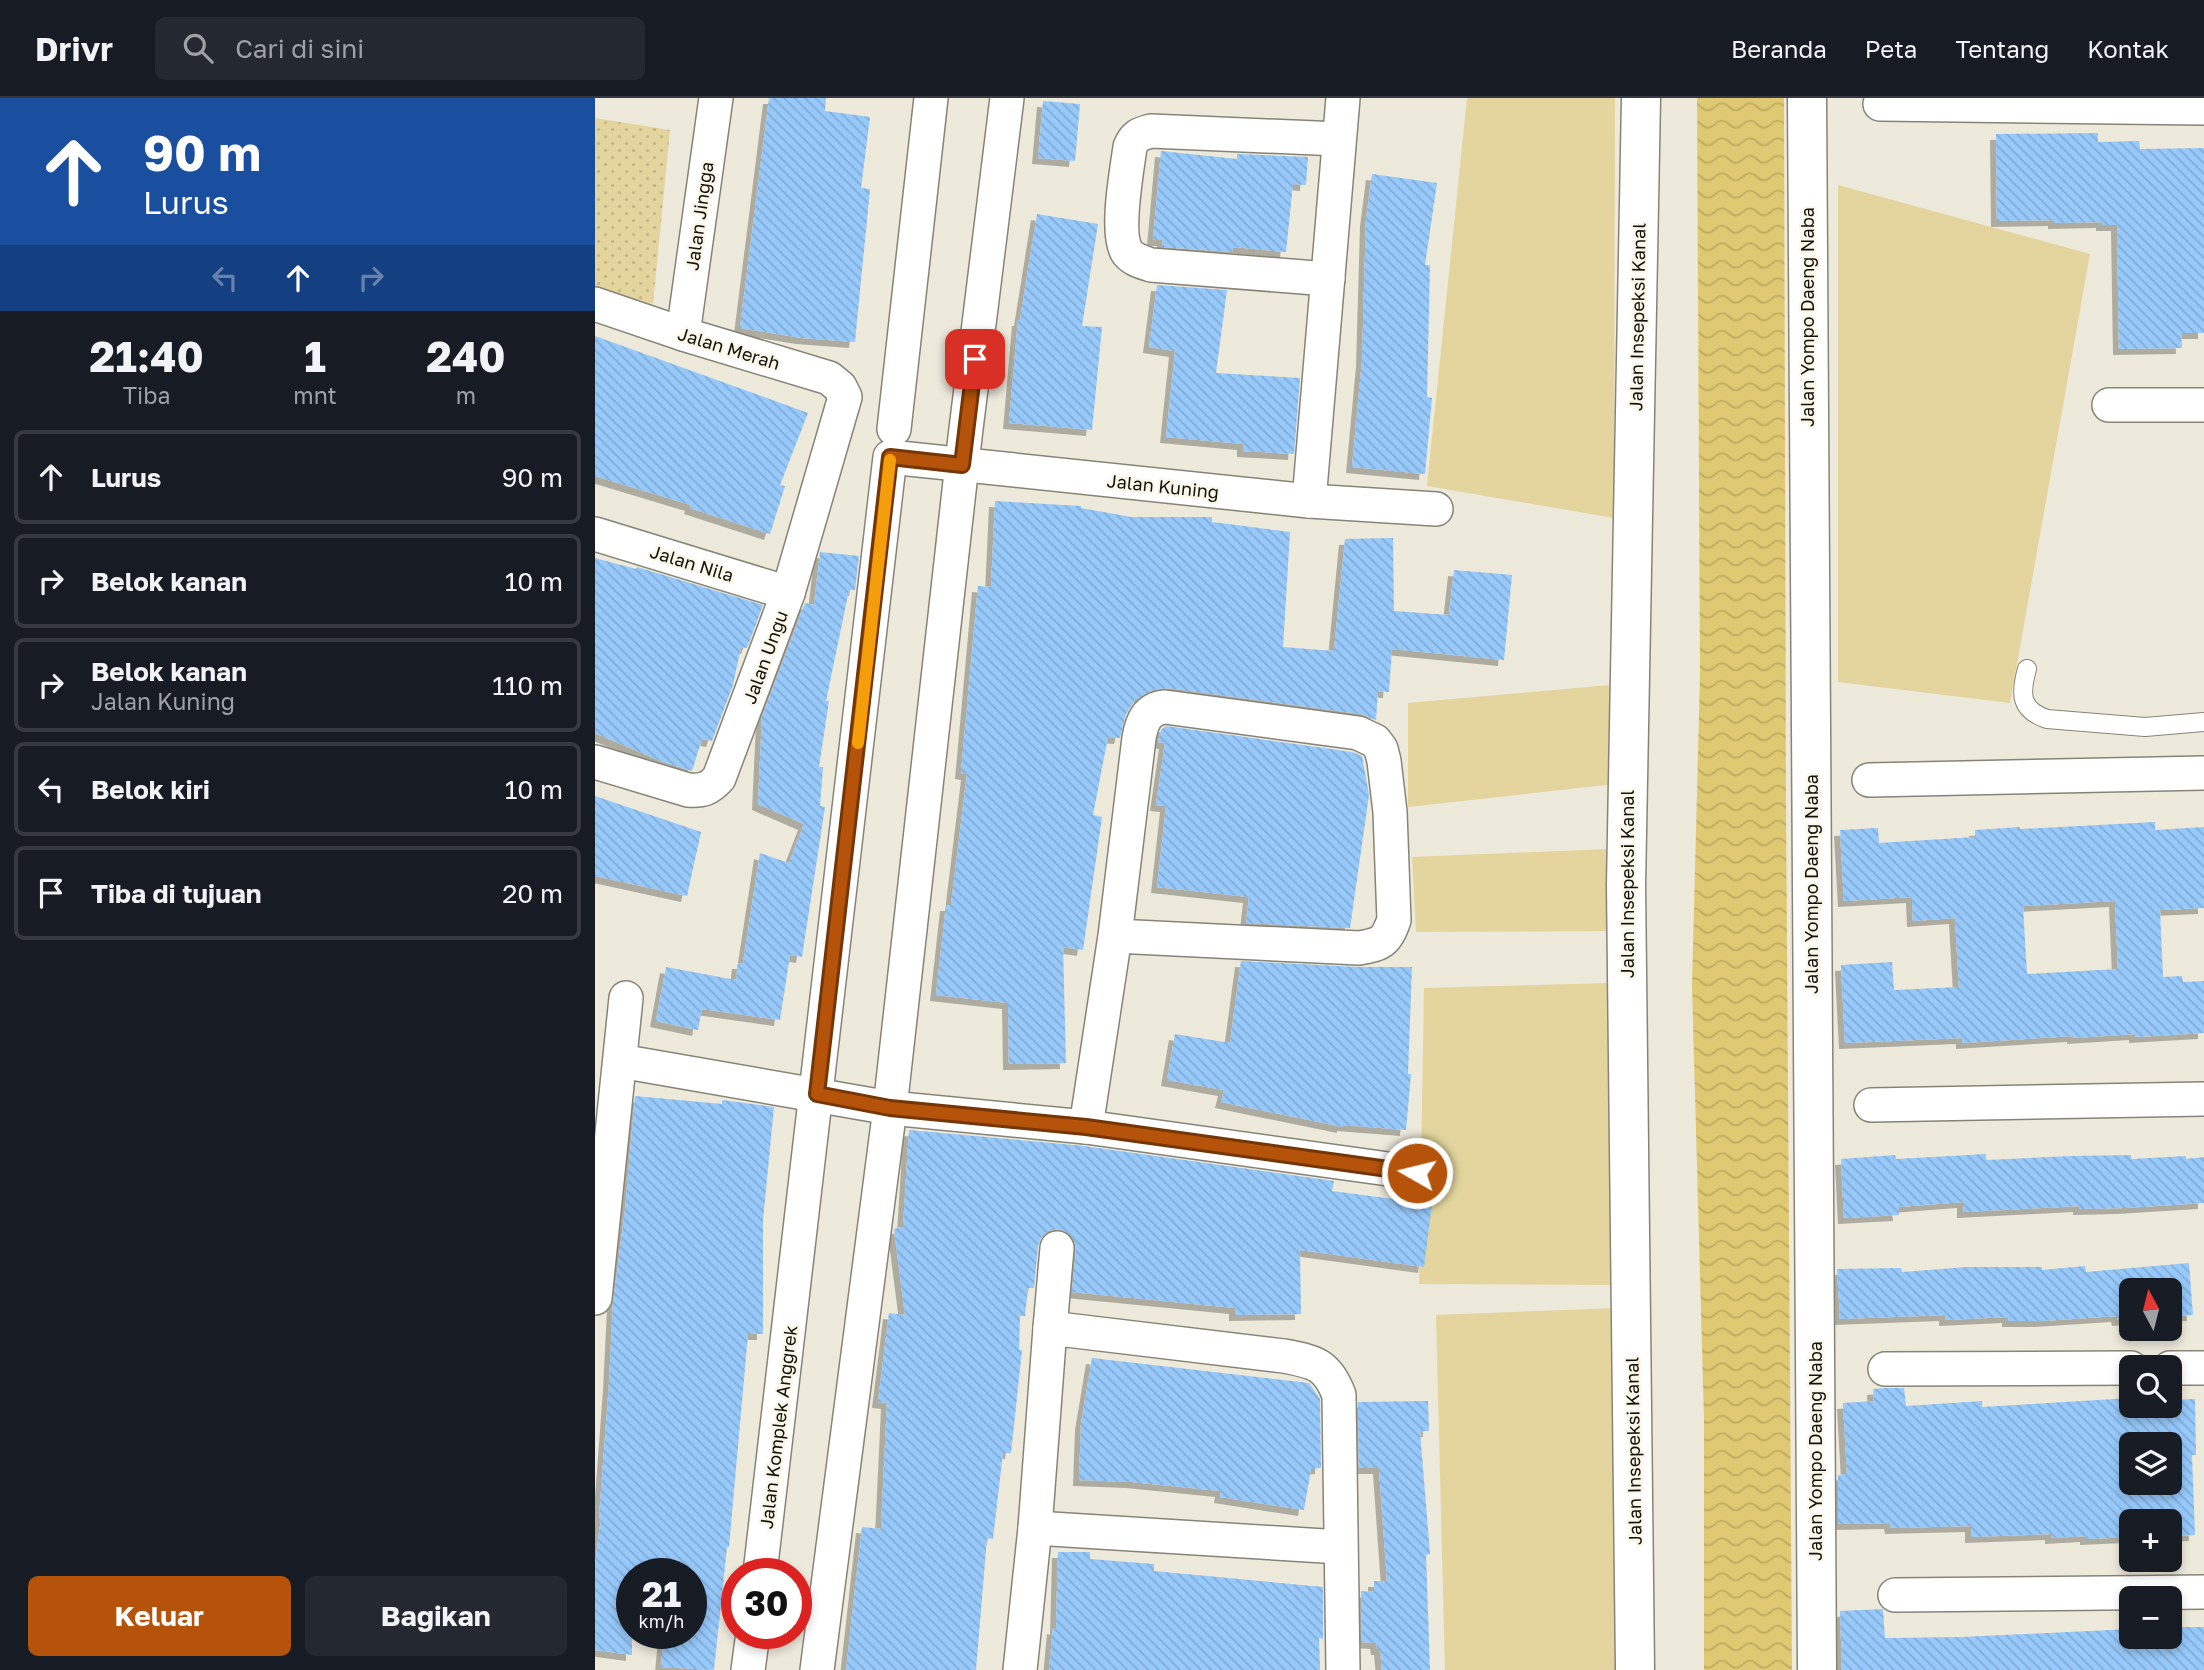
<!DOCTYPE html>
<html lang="id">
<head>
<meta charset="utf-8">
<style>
	:root { --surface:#171b24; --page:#242831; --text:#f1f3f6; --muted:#9ea1a6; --line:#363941; --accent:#b45309 }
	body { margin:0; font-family:"Golos Text",sans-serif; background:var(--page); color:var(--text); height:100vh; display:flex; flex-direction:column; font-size:26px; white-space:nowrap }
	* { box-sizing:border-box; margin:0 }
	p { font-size:23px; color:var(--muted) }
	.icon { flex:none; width:38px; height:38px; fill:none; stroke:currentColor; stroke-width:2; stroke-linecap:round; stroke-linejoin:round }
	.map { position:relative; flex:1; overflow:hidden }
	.details { display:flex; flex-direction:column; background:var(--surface); width:595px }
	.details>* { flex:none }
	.hud { background:#1a4fa0; color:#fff; overflow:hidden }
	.needle { width:46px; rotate:353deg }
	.fabs { position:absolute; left:1524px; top:1180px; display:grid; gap:14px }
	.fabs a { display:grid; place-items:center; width:63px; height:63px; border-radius:10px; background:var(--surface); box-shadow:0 4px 10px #0003; font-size:35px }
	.speed { position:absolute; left:21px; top:1460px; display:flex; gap:14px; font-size:35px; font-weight:700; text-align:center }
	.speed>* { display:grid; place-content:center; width:91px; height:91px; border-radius:50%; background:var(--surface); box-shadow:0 4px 10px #0003; line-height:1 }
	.speed small { font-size:18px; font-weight:400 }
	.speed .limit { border:10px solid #d22; background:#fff; color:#111 }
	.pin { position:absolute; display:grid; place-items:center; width:60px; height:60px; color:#fff; margin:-30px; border-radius:14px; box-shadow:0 4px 10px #0006 }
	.me { position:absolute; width:77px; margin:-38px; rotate:278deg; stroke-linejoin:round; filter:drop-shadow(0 0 5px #0008) }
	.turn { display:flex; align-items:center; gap:24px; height:147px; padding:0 28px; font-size:32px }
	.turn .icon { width:91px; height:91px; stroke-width:2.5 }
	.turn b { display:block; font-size:49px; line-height:60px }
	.lanes { display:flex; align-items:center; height:66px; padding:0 28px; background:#0003; justify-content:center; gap:35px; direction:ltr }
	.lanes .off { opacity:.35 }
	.eta { display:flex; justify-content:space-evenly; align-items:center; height:119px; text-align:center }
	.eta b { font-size:42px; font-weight:700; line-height:49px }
	.button { display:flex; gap:14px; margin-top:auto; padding:14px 28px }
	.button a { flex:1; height:80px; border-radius:10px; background:var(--accent); color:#fff; font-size:28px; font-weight:700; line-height:80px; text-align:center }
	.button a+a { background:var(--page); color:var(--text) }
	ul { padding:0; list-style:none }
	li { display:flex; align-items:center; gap:21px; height:94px; margin:0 14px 10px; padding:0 14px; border:4px solid var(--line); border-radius:10px }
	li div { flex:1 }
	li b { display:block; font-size:26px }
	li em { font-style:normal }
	header { display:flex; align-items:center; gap:42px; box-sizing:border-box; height:98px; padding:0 35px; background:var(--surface); border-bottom:2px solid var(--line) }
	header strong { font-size:33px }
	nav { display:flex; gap:38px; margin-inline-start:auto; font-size:24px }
	.search { width:490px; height:63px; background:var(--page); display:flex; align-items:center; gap:18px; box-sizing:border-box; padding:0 24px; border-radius:10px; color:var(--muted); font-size:26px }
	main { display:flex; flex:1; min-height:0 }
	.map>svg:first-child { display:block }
	.grass { fill:#e3d59d }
	.park { fill:url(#park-dots) }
	.water { fill:url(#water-waves) }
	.building { fill:url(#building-back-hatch); fill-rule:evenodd; filter:url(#shadow) }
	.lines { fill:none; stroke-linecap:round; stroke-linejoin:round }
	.lane-casing { stroke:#878477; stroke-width:20 }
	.street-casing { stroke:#878477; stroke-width:36 }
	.secondary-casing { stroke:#878477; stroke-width:41 }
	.lane { stroke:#fff; stroke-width:18 }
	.street { stroke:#fff; stroke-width:33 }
	.secondary { stroke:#fff; stroke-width:38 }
	.route-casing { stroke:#753606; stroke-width:18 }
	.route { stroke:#b45309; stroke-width:12 }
	.slow { stroke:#f59e0b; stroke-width:12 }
	.labels { text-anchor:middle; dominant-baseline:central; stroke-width:5; stroke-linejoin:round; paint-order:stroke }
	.street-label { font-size:18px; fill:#13120d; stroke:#faf6e8 }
</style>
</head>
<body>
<header>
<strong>Drivr</strong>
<div class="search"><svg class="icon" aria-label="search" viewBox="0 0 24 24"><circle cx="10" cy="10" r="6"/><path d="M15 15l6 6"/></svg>Cari di sini</div>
<nav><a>Beranda</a><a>Peta</a><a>Tentang</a><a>Kontak</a></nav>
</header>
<main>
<section class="details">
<div class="hud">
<div class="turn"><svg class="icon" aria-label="ahead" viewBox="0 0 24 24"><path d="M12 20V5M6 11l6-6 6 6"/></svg><div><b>90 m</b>Lurus</div></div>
<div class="lanes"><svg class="icon off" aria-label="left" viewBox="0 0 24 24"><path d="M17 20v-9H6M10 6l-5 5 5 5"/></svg><svg class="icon" aria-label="ahead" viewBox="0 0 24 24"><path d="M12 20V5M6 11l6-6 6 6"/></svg><svg class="icon off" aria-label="right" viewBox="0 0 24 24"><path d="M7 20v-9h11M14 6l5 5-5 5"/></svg></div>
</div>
<div class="eta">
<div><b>21:40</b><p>Tiba</p></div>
<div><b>1</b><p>mnt</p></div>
<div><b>240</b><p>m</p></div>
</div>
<ul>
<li><svg class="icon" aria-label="ahead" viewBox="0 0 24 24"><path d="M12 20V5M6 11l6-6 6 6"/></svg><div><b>Lurus</b></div><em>90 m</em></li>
<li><svg class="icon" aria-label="right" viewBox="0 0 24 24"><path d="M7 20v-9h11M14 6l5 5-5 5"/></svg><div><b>Belok kanan</b></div><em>10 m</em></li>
<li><svg class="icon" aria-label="right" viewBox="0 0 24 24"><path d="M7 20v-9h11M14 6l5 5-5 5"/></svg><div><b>Belok kanan</b><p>Jalan Kuning</p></div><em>110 m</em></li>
<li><svg class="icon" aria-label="left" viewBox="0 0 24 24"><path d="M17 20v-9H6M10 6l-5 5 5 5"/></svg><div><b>Belok kiri</b></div><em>10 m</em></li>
<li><svg class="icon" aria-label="arrive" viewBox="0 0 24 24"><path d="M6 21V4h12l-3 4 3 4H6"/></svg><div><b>Tiba di tujuan</b></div><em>20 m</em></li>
</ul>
<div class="button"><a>Keluar</a><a>Bagikan</a></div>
</section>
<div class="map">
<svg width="1609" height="1572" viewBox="0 0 1609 1572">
	<defs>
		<pattern id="park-dots" width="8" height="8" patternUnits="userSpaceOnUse" patternTransform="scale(1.75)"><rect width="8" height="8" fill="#e3d59d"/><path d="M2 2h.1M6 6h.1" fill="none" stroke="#c2b686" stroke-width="1.8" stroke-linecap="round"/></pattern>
		<pattern id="water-waves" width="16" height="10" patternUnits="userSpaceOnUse" patternTransform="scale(1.75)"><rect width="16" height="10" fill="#e0c973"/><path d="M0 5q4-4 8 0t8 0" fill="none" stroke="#bfac62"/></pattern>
		<pattern id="building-back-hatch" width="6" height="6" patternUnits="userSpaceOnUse" patternTransform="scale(1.75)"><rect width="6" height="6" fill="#97c9fb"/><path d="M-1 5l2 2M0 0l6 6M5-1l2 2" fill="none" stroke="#81acd6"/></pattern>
		<filter id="shadow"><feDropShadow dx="-6" dy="6" stdDeviation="0" flood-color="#0004"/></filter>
	</defs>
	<rect width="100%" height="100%" fill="#ede9db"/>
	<g class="grass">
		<path d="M872,0H1020L1019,420L832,388Z"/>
		<path d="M1243,87L1495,156L1415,605L1243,584Z"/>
		<path d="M1015,587L1020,686L813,709V605Z"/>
		<path d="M1013,751L1019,833L821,834L817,759Z"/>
		<path d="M1015,885L1022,1187L824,1186L829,890Z"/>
		<path d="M1022,1210L1020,1572H850L841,1217Z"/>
	</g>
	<path class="park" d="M0,20L75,32L58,206L0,190Z"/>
	<path class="water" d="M1102,0H1189L1191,706L1197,1572H1109V1321L1097,888L1105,578Z"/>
	<g class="building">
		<path d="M174,0H231L230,13L275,19L266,90L275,91L260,244L207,240L145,230Z"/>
		<path d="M448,3L485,6L480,63L443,60Z"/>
		<path d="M1503,35V44L1544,43L1545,51L1609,50V235H1586L1587,250L1524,251L1522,127H1507V124L1459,125V122L1402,123L1401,36Z"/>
		<path d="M566,53L642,61V56L713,59L711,87L698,86L691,154L638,149L637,154L567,149L568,142H558Z"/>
		<path d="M777,76L842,85L830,167H835L832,299L837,300L830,376L757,369L767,263L771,122Z"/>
		<path d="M442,116L503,126L487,228L507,229L497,332L414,325L423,222H425Z"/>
		<path d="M562,187L632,192L621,275L705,280L699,356L648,353V346L571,339L580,253L554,249Z"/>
		<path d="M0,238L213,315L185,387L190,388L175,436L95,410L96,407L0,378Z"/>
		<path d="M400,403L486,408V410L536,419H617V424L695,434L688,549L739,553L750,441L798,440L799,513L854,517L859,472L917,477L909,562L797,551L794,594L783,593L781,622L766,616L573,590L557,592L540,602L531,616L525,640L513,639L498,717L507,719L488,852L468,849L471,965L414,966L413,905L341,897L351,807H356L372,676L366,675L383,488L396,489Z"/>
		<path d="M225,454L264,458L260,492H254L231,603H234L224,669H228L225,708L230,709L207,859L195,857L185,922L107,911L103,932L61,923L71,869L141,882L143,865H148L165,755L194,765L209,726L163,706L167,619L210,505L219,507Z"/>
		<path d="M0,460L41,471L42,469L168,507L152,550L146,549L138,587L117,643L107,641L97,673L68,664L0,635Z"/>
		<path d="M571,628L757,654L767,658L774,697L755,830L651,825L654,799L562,789L571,708L561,707L570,645L563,644L566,632Z"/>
		<path d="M0,698L106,734L92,798L0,778Z"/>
		<path d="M1560,724V732L1609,729V810L1565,812L1568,879L1587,878L1588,884L1609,883V935L1540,939V936L1478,940V938L1367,945V940L1250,945L1246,867L1297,864L1299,892L1364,889L1360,820L1318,823L1317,799L1249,803L1245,732L1283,730L1284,745L1380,739V732L1425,729V731ZM1520,803L1523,871L1432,876L1428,808Z"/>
		<path d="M646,863L763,869H817L813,976H816L811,1032L748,1027V1029L626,1004L629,992L572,982L580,936L635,945Z"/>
		<path d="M40,998L127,1006V1002L179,1009L168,1122V1236H153L134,1449H132L119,1572L66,1569L69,1535H96V1475H37V1557L0,1552V1467L6,1420H4L14,1286L18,1205L30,1112Z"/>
		<path d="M314,1032L489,1048L739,1083L737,1093L837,1106L829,1169L705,1152L706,1216L640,1217V1210L477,1194L481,1152L479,1141L472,1134L463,1131L453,1133L447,1138L443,1148L439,1190H433L430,1218H425L424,1252H427L416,1355H408L398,1441L392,1440L381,1572H251L267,1429L286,1431L292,1305L283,1304L294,1215L310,1217L299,1131L308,1129Z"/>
		<path d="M1391,1056V1062L1477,1058L1536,1057V1061L1591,1058V1061L1609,1059V1105L1528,1110L1484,1111V1108L1368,1114V1104L1303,1109L1304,1117L1249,1120L1246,1061L1300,1057L1301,1061Z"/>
		<path d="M1594,1165L1598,1217L1575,1218V1192H1536V1221L1523,1222L1522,1218L1446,1223H1413V1219L1350,1222V1217L1245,1221L1242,1171L1306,1170L1307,1174L1372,1169H1447V1172L1490,1168L1491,1174Z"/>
		<path d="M497,1260L714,1285L725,1301L726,1370L716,1371L709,1412L625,1399L626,1393L537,1384L484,1382L486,1326Z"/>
		<path d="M1289,1290H1309L1311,1308L1387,1303V1309L1536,1300V1307H1575V1302L1600,1301L1601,1357H1597L1600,1437L1575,1438V1423H1536V1439L1491,1441V1438L1456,1440V1436L1376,1439V1428L1296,1430L1295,1425L1243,1426V1377L1252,1376L1248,1305L1279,1303L1278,1291ZM1536,1346H1575V1384H1536Z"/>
		<path d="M833,1303L834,1333H825L835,1456L831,1457L835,1572H787L785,1551H782L781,1545L767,1544L766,1493L779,1494V1483H792L784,1370H764L763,1304Z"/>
		<path d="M463,1454H495V1461L559,1466V1473L728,1489V1541L724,1540L725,1572H454L458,1530L461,1531Z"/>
		<path d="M1288,1511L1290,1540L1366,1539L1536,1531V1538H1575V1529H1609V1572H1247L1245,1513Z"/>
	</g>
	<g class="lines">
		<defs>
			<path id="lane" d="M1432,571C1425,596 1425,612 1452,621L1550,629L1609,624"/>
			<g id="street">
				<path d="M1285,6L1609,10"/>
				<path d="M733,181L556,167C547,164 538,162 532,154C520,135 532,72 535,49C540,37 545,36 556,33L744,41"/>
				<path d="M0,206L88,236L234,280L245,289L250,299L193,495L124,680C114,691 108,693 93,692L0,664"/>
				<path d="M88,236L121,0"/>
				<path d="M1514,307H1609"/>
				<path d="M299,331L336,0"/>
				<path d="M714,403L748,0"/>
				<path d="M0,436L193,495"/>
				<path d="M1274,682L1609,675"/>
				<path d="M25,963L295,1010L491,1029L822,1075"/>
				<path d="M1276,1007L1609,1001"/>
				<path d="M491,1029L520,838L764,850C787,846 791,844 799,822L795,714L789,663L786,651L780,643L763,635L570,609C552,611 547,623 544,640L520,838"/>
				<path d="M0,1200L31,900"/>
				<path d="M455,1230L462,1150"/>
				<path d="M1575,1270H1609"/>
				<path d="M1290,1271L1536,1270"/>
				<path d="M440,1430L745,1449"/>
				<path d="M165,1475L295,359L714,403L841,411"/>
				<path d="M1300,1497L1609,1494"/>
				<path d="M153,1572L158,1535"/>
				<path d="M222,1572L295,1010L370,339L412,0"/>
				<path d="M425,1572L440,1430L455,1230L689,1258C720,1264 732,1266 744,1297L748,1572"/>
			</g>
			<g id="secondary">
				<path d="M1212,0L1222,1572"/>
				<path d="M1040,1572L1031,787L1046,0"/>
			</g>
		</defs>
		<use href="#lane" class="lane-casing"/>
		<use href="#street" class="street-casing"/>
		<use href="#secondary" class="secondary-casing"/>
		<use href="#lane" class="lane"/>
		<use href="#street" class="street"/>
		<use href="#secondary" class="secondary"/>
	</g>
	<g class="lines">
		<defs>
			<path id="route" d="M380,261L367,367L295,359L222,996L295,1010L491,1029L822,1075"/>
		</defs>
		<use href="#route" class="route-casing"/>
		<use href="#route" class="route"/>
		<path class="slow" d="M263,645L295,362"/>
	</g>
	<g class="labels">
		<g class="street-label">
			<text transform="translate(104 118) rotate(-82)">Jalan Jingga</text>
			<text transform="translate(1042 219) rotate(-89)">Jalan Insepeksi Kanal</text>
			<text transform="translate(1212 219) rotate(-90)">Jalan Yompo Daeng Naba</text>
			<text transform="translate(134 250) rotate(17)">Jalan Merah</text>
			<text transform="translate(568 388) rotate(6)">Jalan Kuning</text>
			<text transform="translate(97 465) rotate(17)">Jalan Nila</text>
			<text transform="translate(170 559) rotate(-70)">Jalan Ungu</text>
			<text transform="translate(1032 786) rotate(-90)">Jalan Insepeksi Kanal</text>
			<text transform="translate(1216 786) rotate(-90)">Jalan Yompo Daeng Naba</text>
			<text transform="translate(183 1329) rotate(-83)">Jalan Komplek Anggrek</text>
			<text transform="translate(1038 1353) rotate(-91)">Jalan Insepeksi Kanal</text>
			<text transform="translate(1220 1353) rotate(-90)">Jalan Yompo Daeng Naba</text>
		</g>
	</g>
</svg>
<div class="fabs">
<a><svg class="needle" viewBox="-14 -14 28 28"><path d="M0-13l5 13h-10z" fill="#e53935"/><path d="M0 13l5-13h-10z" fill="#9ea1a6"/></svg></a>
<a><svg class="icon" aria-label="search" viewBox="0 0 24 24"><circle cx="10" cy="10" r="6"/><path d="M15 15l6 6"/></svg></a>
<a><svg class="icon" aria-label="layers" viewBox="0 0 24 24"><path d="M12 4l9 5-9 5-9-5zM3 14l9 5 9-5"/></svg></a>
<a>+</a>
<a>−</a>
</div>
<div class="speed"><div>21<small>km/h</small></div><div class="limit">30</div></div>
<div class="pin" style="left:380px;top:261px;background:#d93025"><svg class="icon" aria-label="arrive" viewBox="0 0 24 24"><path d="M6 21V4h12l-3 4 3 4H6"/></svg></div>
<svg class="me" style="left:822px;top:1075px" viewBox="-20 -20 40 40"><circle r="17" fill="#b45309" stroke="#fff" stroke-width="3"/><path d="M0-11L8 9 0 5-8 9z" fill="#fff"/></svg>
</div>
</main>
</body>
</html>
